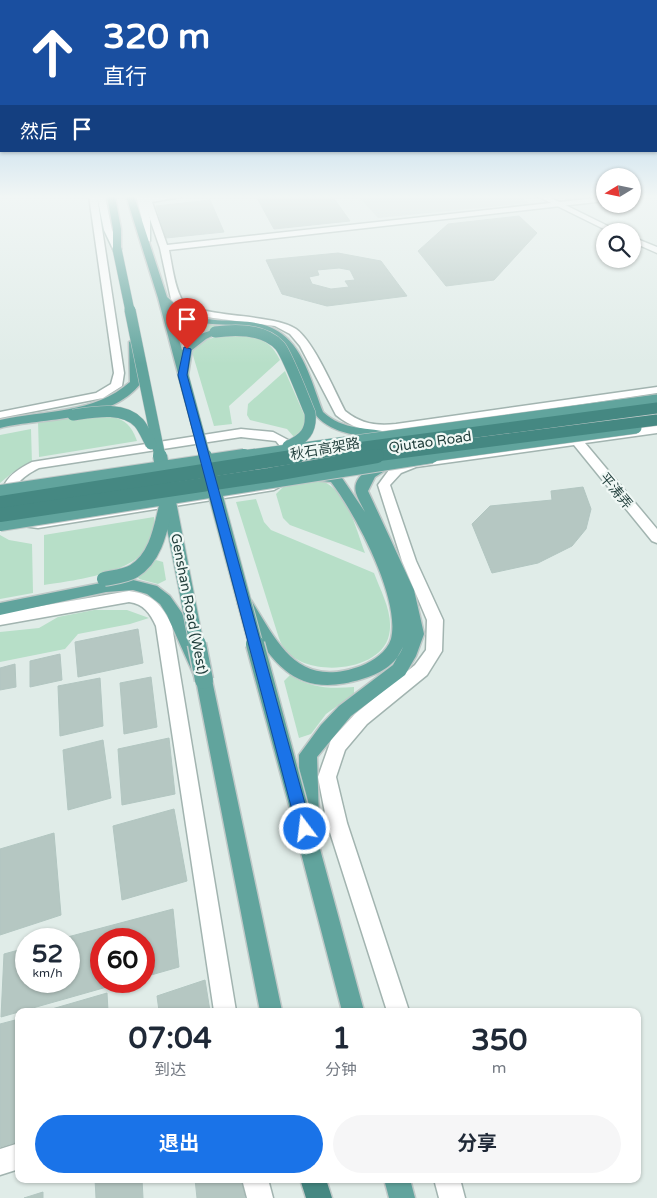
<!DOCTYPE html>
<html lang="zh">
<head>
<meta charset="utf-8">
<style>
	:root { --surface:#fff; --page:#f6f6f7; --text:#1f2937; --muted:#747a83; --accent:#1a73e8 }
	body { margin:0; font-family:"Varela Round","Noto Sans SC",sans-serif; background:var(--page); color:var(--text); height:100vh; display:flex; flex-direction:column; font-size:19px; white-space:nowrap }
	* { box-sizing:border-box; margin:0 }
	p { font-size:16px; color:var(--muted) }
	.icon { flex:none; width:28px; height:28px; fill:none; stroke:currentColor; stroke-width:2; stroke-linecap:round; stroke-linejoin:round }
	.map { position:relative; flex:1; overflow:hidden }
	.panel { position:absolute; left:15px; top:1008px; width:626px; height:175px; display:flex; flex-direction:column; background:var(--surface); border-radius:10px; box-shadow:0 1px 4px #0004 }
	.panel>* { flex:none }
	.top-card { position:absolute; left:0px; top:0px; width:658px; height:152px; box-shadow:0 1px 4px #0004; background:#1a4fa0; color:#fff; overflow:hidden }
	.needle { width:32px; rotate:260deg }
	.fabs { position:absolute; left:596px; top:168px; display:grid; gap:10px }
	.fabs a { display:grid; place-items:center; width:45px; height:45px; border-radius:50%; background:var(--surface); box-shadow:0 1px 4px #0004; font-size:25px }
	.speed { position:absolute; left:15px; top:928px; display:flex; gap:10px; font-size:25px; font-weight:700; text-align:center }
	.speed>* { display:grid; place-content:center; width:65px; height:65px; border-radius:50%; background:var(--surface); box-shadow:0 1px 4px #0004; line-height:1 }
	.speed small { font-size:12px; font-weight:400 }
	.speed .limit { border:8px solid #d22; background:#fff; color:#111 }
	.pin { position:absolute; display:grid; place-items:center; width:42px; height:42px; color:#fff; margin:-51px -21px; border-radius:50% 50% 50% 0; rotate:-45deg; box-shadow:0 0 5px #0007 }
	.pin .icon { rotate:45deg }
	.me { position:absolute; width:55px; margin:-28px; rotate:345deg; stroke-linejoin:round; filter:drop-shadow(0 0 4px #0008) }
	.turn { display:flex; align-items:center; gap:18px; height:105px; padding:0 20px; font-size:22px }
	.turn .icon { width:65px; height:65px; stroke-width:2.5 }
	.turn b { display:block; font-size:35px; line-height:42px }
	.then { display:flex; align-items:center; height:48px; padding:0 20px; background:#0003; gap:10px; font-size:19px }
	.eta { display:flex; justify-content:space-evenly; align-items:center; height:85px; text-align:center }
	.eta b { font-size:30px; font-weight:700; line-height:35px }
	.primary-button { display:flex; gap:10px; margin-top:auto; padding:10px 20px }
	.primary-button a { flex:1; height:58px; border-radius:30px; background:var(--accent); color:#fff; font-size:20px; font-weight:700; line-height:58px; text-align:center }
	.primary-button a+a { background:var(--page); color:var(--text) }
	.map>svg:first-child { display:block }
	.built { fill:#cedcd8 }
	.green { fill:#b7dfc8 }
	.building { fill:#b5c7c2; stroke:#b2c6c1; fill-rule:evenodd }
	.lines { fill:none; stroke-linecap:round; stroke-linejoin:round }
	.minor-casing { stroke:#a2b4b0; stroke-width:3 }
	.tertiary-casing { stroke:#a2b4b0; stroke-width:3 }
	.secondary-casing { stroke:#9db8b3; stroke-width:3 }
	.primary-casing { stroke:#c0c9c8; stroke-width:3 }
	.trunk-casing { stroke:#c0c9c8; stroke-width:3 }
	.minor { fill:#fff; fill-rule:evenodd }
	.tertiary { fill:#fff; fill-rule:evenodd }
	.secondary { fill:#fff; fill-rule:evenodd }
	.primary { fill:#61a49d; fill-rule:evenodd }
	.trunk { fill:#458882; fill-rule:evenodd }
	.primary-bridge-far3-casing { stroke:#c0c9c8; stroke-width:10; stroke-linecap:butt }
	.primary-bridge-far2-casing { stroke:#c0c9c8; stroke-width:12; stroke-linecap:butt }
	.primary-bridge-far1-casing { stroke:#c0c9c8; stroke-width:16; stroke-linecap:butt }
	.primary-bridge-casing { stroke:#c0c9c8; stroke-width:21; stroke-linecap:butt }
	.trunk-bridge-far1-casing { stroke:#c0c9c8; stroke-width:12; stroke-linecap:butt }
	.trunk-bridge-casing { stroke:#c0c9c8; stroke-width:16; stroke-linecap:butt }
	.primary-bridge-far3 { stroke:#61a49d; stroke-width:9 }
	.primary-bridge-far2 { stroke:#61a49d; stroke-width:11 }
	.primary-bridge-far1 { stroke:#61a49d; stroke-width:14 }
	.primary-bridge { stroke:#61a49d; stroke-width:18 }
	.trunk-bridge-far1 { stroke:#458882; stroke-width:11 }
	.trunk-bridge { stroke:#458882; stroke-width:14 }
	.route { fill:#1a73e8; stroke:#114b97 }
	.labels { text-anchor:middle; dominant-baseline:central; stroke-width:4.5; stroke-linejoin:round; paint-order:stroke }
	.street-label { font-size:14px; fill:#1f3d3a; stroke:#f0f8f5 }
</style>
</head>
<body>
<div class="map">
<svg width="657" height="1198" viewBox="0 0 657 1198">
	<rect width="100%" height="100%" fill="#e0ece8"/>
	<path class="built" d="M358,196H520L529,203L378,218Z"/>
	<g class="green">
		<path d="M184,319L217,325V328C207,331 194,341 185,340L179,321Z"/>
		<path d="M236,333C259,339 269,338 280,360L229,406L232,424L214,426L192,352L196,344C210,338 221,335 236,333Z"/>
		<path d="M285,371L306,419L304,428L294,437L287,429L250,420L247,415L248,404Z"/>
		<path d="M101,414C121,418 130,421 137,441L39,457L38,421Z"/>
		<path d="M31,429L32,464L12,473L0,483V435Z"/>
		<path d="M316,479C347,486 355,527 365,553L290,525L283,518L276,494L286,484Z"/>
		<path d="M256,499L264,522L271,530L374,573C381,592 394,614 389,635C381,673 305,678 285,649C281,645 279,638 277,632L236,502Z"/>
		<path d="M154,517C154,522 155,528 154,532C149,573 75,580 44,585V535Z"/>
		<path d="M0,535L9,540L32,544L33,593L0,599Z"/>
		<path d="M156,560L163,562L166,580L158,584L139,579L137,575Z"/>
		<path d="M94,610H127L149,618L130,624L78,634L65,649L0,662V632L39,628L58,617Z"/>
		<path d="M290,675C310,688 330,689 354,687V694L326,714L311,734L299,738L284,681Z"/>
	</g>
	<g class="building">
		<path d="M256,196H332L350,221L274,229Z"/>
		<path d="M210,200L224,232L166,238L156,206Z"/>
		<path d="M519,216L537,233L494,280L446,286L418,251L448,224Z"/>
		<path d="M338,253L381,261L407,296L327,306L282,294L266,260ZM339,268L350,270L355,280L345,281L349,287L331,289L312,284L309,277L319,275L317,270Z"/>
		<path d="M583,487L591,509L586,529L572,546L538,563L492,573L472,524L490,506L552,500L551,491Z"/>
		<path d="M138,629L143,663L78,677L75,642Z"/>
		<path d="M60,654L62,680L30,687V661Z"/>
		<path d="M15,664L16,687L0,690V668Z"/>
		<path d="M151,677L157,727L124,734L120,683Z"/>
		<path d="M100,678L103,726L60,736L58,686Z"/>
		<path d="M169,738L175,794L122,805L118,749Z"/>
		<path d="M103,740L111,798L68,810L63,750Z"/>
		<path d="M174,809L187,881L122,900L113,826Z"/>
		<path d="M54,833L61,915L0,935V849Z"/>
		<path d="M173,909L179,967L144,977V939H101V981H128L1,1017L4,954L26,948V981H69V939H60Z"/>
		<path d="M205,980L210,1011H159L157,996Z"/>
		<path d="M107,993L108,1011H45Z"/>
		<path d="M19,1019V1141L0,1147V1024Z"/>
		<path d="M95,1179H142L143,1198H96Z"/>
		<path d="M195,1179H242L245,1198H197Z"/>
		<path d="M43,1192V1198H24Z"/>
	</g>
	<g class="lines">
		<defs>
			<g id="minor">
				<path d="M89,196H97L124,373L122,386L103,398L0,418V412L96,393L111,384L114,373Z"/>
				<path d="M142,196H185L152,202L167,245L605,197V201L169,250C172,265 174,284 181,298C190,319 271,312 296,329C314,342 334,390 345,411C361,424 376,426 396,424L657,387V393L402,431V437L396,441L390,437V432C370,433 352,428 336,415L300,346L290,334L275,326L198,316L180,310L171,299L160,248Z"/>
				<path d="M657,425V433L585,443L657,529V543L652,541L574,445L416,467L401,473L390,485L416,561L443,620L442,651L427,675L367,724L345,750L336,777L347,823L409,1011H387L327,823L318,777L331,740L355,714L415,665L426,650L427,620L402,561L378,485L389,470L409,461Z"/>
				<path d="M241,429L273,432L290,441L298,461L297,477L274,490L38,528L0,523C0,489 0,478 32,462ZM241,437L276,441L284,451L287,472L271,482L38,518L11,516C8,491 17,479 39,468Z"/>
				<path d="M129,591C153,594 162,605 172,626L236,1011H214L156,626C150,613 144,604 129,602L0,625V613Z"/>
				<path d="M19,1143V1169L0,1175V1149Z"/>
				<path d="M242,1179H268L273,1198H247Z"/>
				<path d="M434,1179H460L465,1198H439Z"/>
			</g>
			<g id="tertiary">
				<path d="M537,196H547L618,231H608Z"/>
				<path d="M632,237L657,247V253L632,242Z"/>
			</g>
			<g id="secondary">
				<path d="M97,196H105L112,230L121,249L120,251H114L104,230Z"/>
				<path d="M136,196H144L150,219V241L146,243L142,241V219Z"/>
			</g>
			<g id="primary">
				<path d="M107,196H115L121,229V249L117,252L113,249V229Z"/>
				<path d="M126,196H134L167,297C174,303 180,310 188,314C218,327 255,313 282,334C305,351 313,387 323,412C343,431 368,427 393,433V439C382,441 367,437 356,435C288,423 315,373 276,339C248,314 201,335 171,311L182,350L198,335L215,329L220,332L206,339L192,350L188,375L187,377H179L158,298Z"/>
				<path d="M134,339L139,342L141,383C110,423 45,417 0,428V420C45,410 94,414 130,382L129,342Z"/>
				<path d="M388,461L394,465L375,477L368,491L414,590L424,634L416,656L405,675L351,716L317,757L320,849L364,1011H342L300,849L299,755L321,725L339,706L393,665L403,647C396,665 379,674 362,679C291,701 269,658 238,604L241,600H251C279,645 298,689 361,666C373,661 387,652 391,639C401,599 355,513 331,482L314,480L308,476L314,472L340,475L365,512C362,506 358,499 356,493C351,475 375,465 388,461Z"/>
				<path d="M133,580L157,586L170,596L182,613L212,680L282,1011H260L196,680L167,615L160,604L147,594L133,590L106,592L0,615V603L106,582Z"/>
				<path d="M384,1179H410L415,1198H389Z"/>
			</g>
			<path id="trunk" d="M300,1179H326L332,1198H306Z"/>
		</defs>
		<use href="#minor" class="minor-casing"/>
		<use href="#tertiary" class="tertiary-casing"/>
		<use href="#secondary" class="secondary-casing"/>
		<use href="#primary" class="primary-casing"/>
		<use href="#trunk" class="trunk-casing"/>
		<use href="#minor" class="minor"/>
		<use href="#tertiary" class="tertiary"/>
		<use href="#secondary" class="secondary"/>
		<use href="#primary" class="primary"/>
		<use href="#trunk" class="trunk"/>
		<defs>
			<path id="primary-bridge-far3" d="M117,249L130,311"/>
			<g id="primary-bridge-far2">
				<path d="M130,310L160,457"/>
				<path d="M215,332C236,329 264,329 280,346C288,356 304,399 310,413C312,431 304,439 288,446"/>
				<path d="M183,375L205,457"/>
				<path d="M73,415C94,412 123,406 139,423C144,429 147,437 151,444"/>
				<path d="M235,457L657,400"/>
				<path d="M423,457L636,428"/>
			</g>
			<g id="primary-bridge-far1">
				<path d="M160,456L197,646"/>
				<path d="M205,456L256,646"/>
				<path d="M0,492L244,456"/>
				<path d="M0,524L432,456"/>
				<path d="M104,579C114,577 126,576 134,571C157,557 161,526 167,502"/>
			</g>
			<g id="primary-bridge">
				<path d="M197,644L204,680"/>
				<path d="M255,644L310,849"/>
			</g>
			<g id="trunk-bridge-far1">
				<path d="M289,457L657,408"/>
				<path d="M368,457L657,420"/>
			</g>
			<g id="trunk-bridge">
				<path d="M0,503L298,456"/>
				<path d="M0,515L269,475L377,456"/>
			</g>
		</defs>
		<use href="#primary-bridge-far3" class="primary-bridge-far3-casing"/>
		<use href="#primary-bridge-far2" class="primary-bridge-far2-casing"/>
		<use href="#primary-bridge-far1" class="primary-bridge-far1-casing"/>
		<use href="#primary-bridge" class="primary-bridge-casing"/>
		<use href="#trunk-bridge-far1" class="trunk-bridge-far1-casing"/>
		<use href="#trunk-bridge" class="trunk-bridge-casing"/>
		<use href="#primary-bridge-far3" class="primary-bridge-far3"/>
		<use href="#primary-bridge-far2" class="primary-bridge-far2"/>
		<use href="#primary-bridge-far1" class="primary-bridge-far1"/>
		<use href="#primary-bridge" class="primary-bridge"/>
		<use href="#trunk-bridge-far1" class="trunk-bridge-far1"/>
		<use href="#trunk-bridge" class="trunk-bridge"/>
	</g>
	<linearGradient id="sky" x2="0" y2="1"><stop stop-color="#80b7e0"/><stop offset="0.54" stop-color="#f1f6f5"/><stop offset="1" stop-color="#f1f6f5" stop-opacity="0"/></linearGradient>
	<rect width="657" height="364" fill="url(#sky)"/>
	<path class="route" d="M184,347L191,349L187,375L312,829L310,834L305,836L299,834L297,829L178,375Z"/>
	<g class="labels">
		<g class="street-label">
			<text transform="translate(430 442) rotate(-8)">Qiutao Road</text>
			<text transform="translate(325 449) rotate(-10)">秋石高架路</text>
			<text transform="translate(616 491) rotate(50)">平涛弄</text>
			<text transform="translate(189 604) rotate(79)">Genshan Road (West)</text>
		</g>
	</g>
</svg>
<div class="fabs">
<a><svg class="needle" viewBox="-14 -14 28 28"><path d="M0-13l5 13h-10z" fill="#e53935"/><path d="M0 13l5-13h-10z" fill="#747a83"/></svg></a>
<a><svg class="icon" aria-label="search" viewBox="0 0 24 24"><circle cx="10" cy="10" r="6"/><path d="M15 15l6 6"/></svg></a>
</div>
<div class="speed"><div>52<small>km/h</small></div><div class="limit">60</div></div>
<div class="pin" style="left:187px;top:349px;background:#d93025"><svg class="icon" aria-label="arrive" viewBox="0 0 24 24"><path d="M6 21V4h12l-3 4 3 4H6"/></svg></div>
<svg class="me" style="left:305px;top:829px" viewBox="-20 -20 40 40"><circle r="17" fill="#1a73e8" stroke="#fff" stroke-width="3"/><path d="M0-11L8 9 0 5-8 9z" fill="#fff"/></svg>
<div class="top-card">
<div class="turn"><svg class="icon" aria-label="ahead" viewBox="0 0 24 24"><path d="M12 20V5M6 11l6-6 6 6"/></svg><div><b>320 m</b>直行</div></div>
<div class="then">然后<svg class="icon" aria-label="arrive" viewBox="0 0 24 24"><path d="M6 21V4h12l-3 4 3 4H6"/></svg></div>
</div>
<section class="panel">
<div class="eta">
<div><b>07:04</b><p>到达</p></div>
<div><b>1</b><p>分钟</p></div>
<div><b>350</b><p>m</p></div>
</div>
<div class="primary-button"><a>退出</a><a>分享</a></div>
</section>
</div>
</body>
</html>
